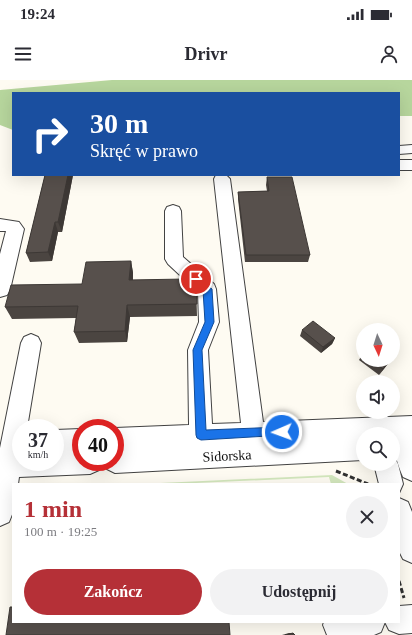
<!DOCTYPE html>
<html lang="pl">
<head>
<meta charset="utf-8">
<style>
	:root { --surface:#fff; --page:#f2f2f3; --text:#2b2b33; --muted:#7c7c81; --accent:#b53037 }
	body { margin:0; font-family:"Times New Roman",serif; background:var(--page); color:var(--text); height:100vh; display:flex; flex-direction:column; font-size:15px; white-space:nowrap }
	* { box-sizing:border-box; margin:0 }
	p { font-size:13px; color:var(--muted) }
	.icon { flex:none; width:22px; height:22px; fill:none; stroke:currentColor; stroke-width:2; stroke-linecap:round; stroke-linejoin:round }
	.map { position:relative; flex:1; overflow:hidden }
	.drawer { position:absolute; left:12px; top:403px; width:388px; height:140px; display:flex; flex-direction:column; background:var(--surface); border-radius:0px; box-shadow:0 4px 16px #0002 }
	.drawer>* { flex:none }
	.top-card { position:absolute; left:12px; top:12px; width:388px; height:84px; border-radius:0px; box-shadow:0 4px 16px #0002; background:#1a4fa0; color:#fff; overflow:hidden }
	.needle { width:26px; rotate:176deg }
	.controls { position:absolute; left:356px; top:243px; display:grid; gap:8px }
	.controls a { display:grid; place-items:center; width:44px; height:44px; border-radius:50%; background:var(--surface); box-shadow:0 4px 16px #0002; font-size:20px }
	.speed { position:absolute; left:12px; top:339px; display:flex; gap:8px; font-size:20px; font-weight:700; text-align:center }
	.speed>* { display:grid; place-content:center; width:52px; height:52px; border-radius:50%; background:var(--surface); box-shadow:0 4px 16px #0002; line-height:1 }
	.speed small { font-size:10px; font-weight:400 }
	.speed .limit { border:6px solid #d22; background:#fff; color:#111 }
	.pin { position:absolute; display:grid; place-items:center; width:34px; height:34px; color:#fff; margin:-17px; border:2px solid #fff; border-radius:50%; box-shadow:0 1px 4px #0007 }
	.me { position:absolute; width:44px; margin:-22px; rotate:268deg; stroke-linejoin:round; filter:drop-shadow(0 0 3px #0008) }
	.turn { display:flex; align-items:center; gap:14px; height:84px; padding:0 12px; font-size:18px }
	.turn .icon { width:52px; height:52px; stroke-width:2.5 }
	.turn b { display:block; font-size:28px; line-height:34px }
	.round { display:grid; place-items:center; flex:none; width:42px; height:42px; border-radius:21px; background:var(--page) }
	.headline { display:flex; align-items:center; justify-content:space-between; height:68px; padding:0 12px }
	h1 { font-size:24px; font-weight:800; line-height:30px; color:var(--accent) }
	.button { display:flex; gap:8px; margin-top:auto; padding:8px 12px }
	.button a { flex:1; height:46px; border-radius:24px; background:var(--accent); color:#fff; font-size:16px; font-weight:800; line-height:46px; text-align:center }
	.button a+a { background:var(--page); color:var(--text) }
	.status { display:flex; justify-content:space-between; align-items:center; height:28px; padding:0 20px; background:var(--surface); direction:ltr }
	.status svg { height:11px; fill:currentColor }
	header { display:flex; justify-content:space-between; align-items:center; height:52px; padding:0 12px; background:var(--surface); font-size:18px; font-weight:800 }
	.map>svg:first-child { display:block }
	.green { fill:#d3e7bd }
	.forest { fill:#b7d69d }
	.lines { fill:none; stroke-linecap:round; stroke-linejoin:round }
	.minor-casing { stroke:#424242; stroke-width:2 }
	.path { stroke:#313131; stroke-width:3; stroke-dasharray:5 2.5; stroke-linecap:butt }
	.minor { fill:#fff; fill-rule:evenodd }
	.wall { fill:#4b4541 }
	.shaded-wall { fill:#3d3835 }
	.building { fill:#57504c; stroke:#3d3835 }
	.route { fill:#1a73e8; stroke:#114b97 }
	.labels { text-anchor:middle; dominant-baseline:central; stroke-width:4; stroke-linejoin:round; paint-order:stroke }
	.street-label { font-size:14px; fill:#0f0f0f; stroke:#fff }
</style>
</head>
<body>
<div class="status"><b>19:24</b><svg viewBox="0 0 49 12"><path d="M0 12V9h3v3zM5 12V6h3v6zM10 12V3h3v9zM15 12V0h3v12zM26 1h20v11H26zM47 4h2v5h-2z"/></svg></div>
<header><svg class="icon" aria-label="menu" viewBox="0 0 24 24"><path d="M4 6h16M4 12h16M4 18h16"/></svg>Drivr<svg class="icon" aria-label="person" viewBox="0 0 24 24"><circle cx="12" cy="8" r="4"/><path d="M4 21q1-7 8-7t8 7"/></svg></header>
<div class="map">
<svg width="412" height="555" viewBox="0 0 412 555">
	<rect width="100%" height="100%" fill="#fefbf2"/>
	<path class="green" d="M332,395L348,404H331L329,397L174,404H139Z"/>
	<path class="forest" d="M112,0H412V36H399V13H13V50L0,45V10Z"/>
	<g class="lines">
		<defs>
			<g id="minor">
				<path d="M412,65V73L399,74V66Z"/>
				<rect x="399" y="80" width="13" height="10"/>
				<path d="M216,95H226L230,99L263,342L412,336V401L403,397C397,383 393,369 393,354H363V380L115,393L107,389L103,382H115V348L189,345L188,270L199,242L198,212L168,184L165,179V131L167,127L173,125L179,127L181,131L183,177L214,204L216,209L219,242L208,270L212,344L241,343L214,99Z"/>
				<path d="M0,139L19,142L24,149L10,210L7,215L0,217V174L6,151H0Z"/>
				<path d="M31,254L38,257L41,263L27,348H21V382H55V350L81,349V382H102L99,390L90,394L19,397L18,404H13V432L9,442L0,446V368L21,263L24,257Z"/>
				<path d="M393,375L398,384L403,404L399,413V404H379L374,384H393Z"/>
				<path d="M399,418L408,422L412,432V483L403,479L399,471Z"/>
				<path d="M412,525V553L399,554L389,550L385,542H399V526Z"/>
				<path d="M324,542H385L381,552L374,555H327L323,545Z"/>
			</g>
		</defs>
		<use href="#minor" class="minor-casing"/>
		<g class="path">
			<path d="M336,391L368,404"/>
			<path d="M399,501L404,518"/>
		</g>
		<use href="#minor" class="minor"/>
	</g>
	<g class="wall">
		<path d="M45,95H73L62,152H58L52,181L30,182L26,173Z"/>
		<path d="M267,97L310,175L308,182H245L238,119V112L267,111L266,105Z"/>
		<path d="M131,181L133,193V200L196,202L197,236L130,237L127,262L79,263L74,252L76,238L12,239L5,227L82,204Z"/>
		<path d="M302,250L335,258L332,264L321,273L300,256Z"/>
		<path d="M363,273V280H391L379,295L359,280Z"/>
		<path d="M289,553H293L295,555H282Z"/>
	</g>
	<g class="shaded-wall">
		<path d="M68,95H73L62,152L58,142Z"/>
		<path d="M55,142L58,152L52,181L48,172Z"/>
		<path d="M131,181L133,193L132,212L129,200Z"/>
		<path d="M127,225L130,237L127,262L125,251Z"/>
		<path d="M335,258L332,264L321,273L323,267Z"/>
		<path d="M390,280H391L379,295L383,289Z"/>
	</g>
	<g class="building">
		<path d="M45,95H68L58,142H55L48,172L26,173Z"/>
		<path d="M267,97H292L310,175H246L238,112L269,111Z"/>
		<path d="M131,181L129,200L186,199V202H196L197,224L127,225L125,251L74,252L78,226L5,227L11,205L82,204L86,182Z"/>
		<path d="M313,241L335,258L323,267L302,250Z"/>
		<path d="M371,280H390L383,289Z"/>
		<path d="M10,527H13V542H229L230,555H6Z"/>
		<path d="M293,553L295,555H285Z"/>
	</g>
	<path class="route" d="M196,196L212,209L214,242L202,270L206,350L282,347L285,348L287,352L285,355L201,360L197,358L196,355L193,270L205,242L203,210L192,199Z"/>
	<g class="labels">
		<g class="street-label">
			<text transform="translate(227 376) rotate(-3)">Sidorska</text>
		</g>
	</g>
</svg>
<div class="controls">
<a><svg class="needle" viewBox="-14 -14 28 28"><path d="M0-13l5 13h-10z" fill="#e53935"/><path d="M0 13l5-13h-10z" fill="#7c7c81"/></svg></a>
<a><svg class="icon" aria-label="sound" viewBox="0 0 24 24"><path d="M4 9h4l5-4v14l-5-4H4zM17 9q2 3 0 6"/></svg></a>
<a><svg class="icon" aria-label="search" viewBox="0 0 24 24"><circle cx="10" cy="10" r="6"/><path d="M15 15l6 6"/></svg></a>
</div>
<div class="speed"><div>37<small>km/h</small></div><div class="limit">40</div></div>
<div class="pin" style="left:196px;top:199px;background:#d93025"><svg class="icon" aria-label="arrive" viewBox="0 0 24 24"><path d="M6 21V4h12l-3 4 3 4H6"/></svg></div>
<svg class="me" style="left:282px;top:352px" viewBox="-20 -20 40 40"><circle r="17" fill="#1a73e8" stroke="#fff" stroke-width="3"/><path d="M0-11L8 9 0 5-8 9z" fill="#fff"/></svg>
<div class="top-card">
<div class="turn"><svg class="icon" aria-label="right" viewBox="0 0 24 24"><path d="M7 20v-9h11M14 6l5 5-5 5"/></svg><div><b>30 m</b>Skręć w prawo</div></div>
</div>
<section class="drawer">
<div class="headline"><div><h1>1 min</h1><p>100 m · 19:25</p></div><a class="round"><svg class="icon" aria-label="close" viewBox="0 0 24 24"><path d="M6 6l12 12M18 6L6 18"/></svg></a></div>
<div class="button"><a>Zakończ</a><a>Udostępnij</a></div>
</section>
</div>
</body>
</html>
